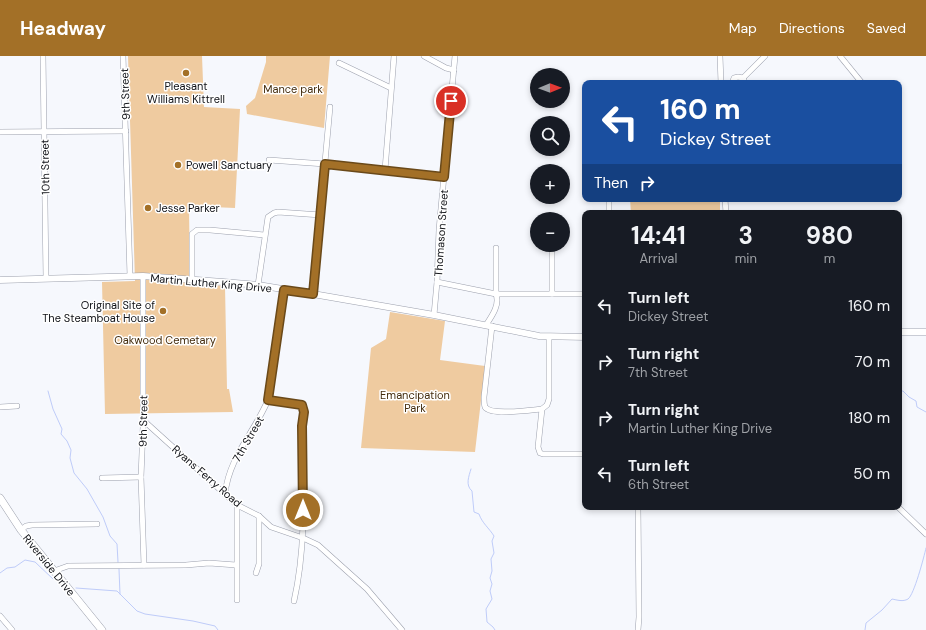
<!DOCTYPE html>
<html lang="en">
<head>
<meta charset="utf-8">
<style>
	:root { --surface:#171b24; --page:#20242c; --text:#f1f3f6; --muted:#9ea1a6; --accent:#a37027 }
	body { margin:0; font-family:"DM Sans",sans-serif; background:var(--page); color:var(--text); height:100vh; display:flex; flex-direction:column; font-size:15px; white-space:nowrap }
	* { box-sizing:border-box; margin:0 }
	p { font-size:13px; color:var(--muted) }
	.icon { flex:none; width:22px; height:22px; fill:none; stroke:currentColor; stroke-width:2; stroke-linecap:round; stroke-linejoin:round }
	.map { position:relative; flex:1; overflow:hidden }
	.panel { position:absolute; left:582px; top:154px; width:320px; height:300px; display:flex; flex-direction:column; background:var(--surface); border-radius:8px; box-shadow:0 2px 6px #0003 }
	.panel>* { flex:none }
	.hud { position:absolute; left:582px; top:24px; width:320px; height:122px; border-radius:8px; box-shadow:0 2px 6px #0003; background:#1a4fa0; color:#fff; overflow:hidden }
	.needle { width:26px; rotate:89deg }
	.tools { position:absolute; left:530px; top:12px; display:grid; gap:8px }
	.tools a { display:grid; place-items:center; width:40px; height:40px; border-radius:50%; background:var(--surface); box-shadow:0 2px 6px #0003; font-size:20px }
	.pin { position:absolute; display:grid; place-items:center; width:34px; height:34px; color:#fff; margin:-17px; border:2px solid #fff; border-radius:50%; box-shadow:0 1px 4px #0007 }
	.me { position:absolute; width:44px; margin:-22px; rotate:0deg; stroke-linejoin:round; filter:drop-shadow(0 0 3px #0008) }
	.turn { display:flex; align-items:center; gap:14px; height:84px; padding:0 12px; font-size:18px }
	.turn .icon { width:52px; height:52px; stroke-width:2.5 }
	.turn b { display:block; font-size:28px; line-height:34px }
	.then { display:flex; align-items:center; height:38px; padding:0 12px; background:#0003; gap:8px; font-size:15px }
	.eta { display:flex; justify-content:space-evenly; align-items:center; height:68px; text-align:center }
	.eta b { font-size:24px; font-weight:700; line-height:28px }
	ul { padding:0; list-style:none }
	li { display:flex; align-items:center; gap:12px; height:56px; padding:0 12px }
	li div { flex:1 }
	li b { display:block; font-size:15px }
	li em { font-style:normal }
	header { display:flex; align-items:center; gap:24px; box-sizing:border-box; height:56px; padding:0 20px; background:var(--accent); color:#fff }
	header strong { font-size:19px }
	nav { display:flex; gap:22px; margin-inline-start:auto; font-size:14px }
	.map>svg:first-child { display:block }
	.green { fill:#efcba0 }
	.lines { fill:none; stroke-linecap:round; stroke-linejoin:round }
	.stream { stroke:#bfccf9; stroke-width:1 }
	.minor-casing { stroke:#9ca0ad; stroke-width:6 }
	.tertiary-casing { stroke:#9ca0ad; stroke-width:7 }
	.secondary-casing { stroke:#9ca0ad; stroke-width:8 }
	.minor { stroke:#fff; stroke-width:5 }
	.tertiary { stroke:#fff; stroke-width:6 }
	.secondary { stroke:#fff; stroke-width:7 }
	.route-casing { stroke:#6a4919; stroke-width:10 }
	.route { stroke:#a37027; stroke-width:7 }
	.poi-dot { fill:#a37027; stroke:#fff; stroke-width:1.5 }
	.labels { text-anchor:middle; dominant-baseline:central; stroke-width:3; stroke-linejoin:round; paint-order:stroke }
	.poi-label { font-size:11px; fill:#0f1116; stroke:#fff; text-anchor:start }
	.park-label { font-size:11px; fill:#442d0e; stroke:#fff }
	.street-label { font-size:11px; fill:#0f1116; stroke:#fff }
</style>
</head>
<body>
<header>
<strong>Headway</strong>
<nav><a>Map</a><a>Directions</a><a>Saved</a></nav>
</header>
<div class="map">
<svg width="926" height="574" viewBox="0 0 926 574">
	<rect width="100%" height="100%" fill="#f6f8fd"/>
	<g class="green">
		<path d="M128,0H202L204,51L240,53L235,152L189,150L190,227L225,230L227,333H229L233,356L105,358L102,226L135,225Z"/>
		<path d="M266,0H330L324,72L247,58L246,50L255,42L266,6Z"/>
		<path d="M630,143H720V157H631Z"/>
		<path d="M390,256L445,265L440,304L485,310L475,396L361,392L371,292L386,283Z"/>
	</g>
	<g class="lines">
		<g class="stream">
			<path d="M48,335L53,353L62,373L61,378L67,385L71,394L70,402L74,417L87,433L103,461L110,480L117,488L118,506"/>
			<path d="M899,335H903L909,341L916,345L917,351L926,356"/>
			<path d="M471,413C469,420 465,429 472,435L474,456L479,458C482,467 489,472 494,480L492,485L494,497L491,503L492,515L490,522L492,528L490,535L492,543L486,553L487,566L493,571L495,574"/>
			<path d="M119,513L120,538"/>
			<path d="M0,517L7,512L15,511L25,504L35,506L53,523"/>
			<path d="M76,532L117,535L137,555L145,558L193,565L215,570L218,574"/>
			<path d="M865,574L866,567L882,554L892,543C897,544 903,546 908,543C914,539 924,501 926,492"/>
		</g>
		<defs>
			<g id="minor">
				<path d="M43,0L46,222"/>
				<path d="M123,0L130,220"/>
				<path d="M424,0L446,12L454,14"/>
				<path d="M720,0L721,27"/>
				<path d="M840,0L862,27"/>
				<path d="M339,7L391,32"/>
				<path d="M743,22L765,0"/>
				<path d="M732,27L734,22L738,21L743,22L745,27"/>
				<path d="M0,76L126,75"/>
				<path d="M269,104L325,108L444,121"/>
				<path d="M385,114L394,0"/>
				<path d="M725,143L726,157"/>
				<path d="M609,157V143"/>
				<path d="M552,189V238"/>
				<path d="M143,220V371L141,421L144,509"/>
				<path d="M192,223V178L197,174H210L264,179"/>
				<path d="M437,226L496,238H585"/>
				<path d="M258,229L268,161L274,157L278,156L321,159"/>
				<path d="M313,238L330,51"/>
				<path d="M434,259L437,226L439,174L455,0"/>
				<path d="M486,269C492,260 500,249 496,238V192"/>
				<path d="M492,270L484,341C484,344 484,348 485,351C491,360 531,354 542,353"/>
				<path d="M549,281V343L547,349L542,353L538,391L540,397L543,398H585"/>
				<path d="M268,344L302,349L304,356L302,369C303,428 307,488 294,545"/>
				<path d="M0,351L17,350"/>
				<path d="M143,364L237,449L259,460L271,471L303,482L318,489L367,533L402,574"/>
				<path d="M102,422L141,421"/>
				<path d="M225,438C229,401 254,377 268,344L284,234"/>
				<path d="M898,451L926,478"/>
				<path d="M21,474L26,470L32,469L97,468"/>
				<path d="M54,515L68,510L186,509L209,507L236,509"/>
				<path d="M256,517L259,508V460"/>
				<path d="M237,544V449"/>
				<path d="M0,560L12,574"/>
				<path d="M638,574L639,561L638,451"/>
			</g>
			<g id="tertiary">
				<path d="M0,224L143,220L223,226L258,229L313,238L434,259L539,280L585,281"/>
				<path d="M899,276H926"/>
			</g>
			<path id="secondary" d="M0,442L21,474L102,574"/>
		</defs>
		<use href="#minor" class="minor-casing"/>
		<use href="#tertiary" class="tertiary-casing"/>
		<use href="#secondary" class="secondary-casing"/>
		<use href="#minor" class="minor"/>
		<use href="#tertiary" class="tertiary"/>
		<use href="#secondary" class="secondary"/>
	</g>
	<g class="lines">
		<defs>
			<path id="route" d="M303,454L302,370L304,356L302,349L268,344L284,234L313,238L325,108L444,121L451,45"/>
		</defs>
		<use href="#route" class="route-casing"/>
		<use href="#route" class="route"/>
	</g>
	<g class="poi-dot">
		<circle cx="186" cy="17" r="4"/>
		<circle cx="178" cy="109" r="4"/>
		<circle cx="148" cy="152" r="4"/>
		<circle cx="163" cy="255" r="4"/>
	</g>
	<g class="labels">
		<g class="poi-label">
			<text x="186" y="30" text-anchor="middle">Pleasant<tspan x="186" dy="13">Williams Kittrell</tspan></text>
			<text x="186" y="109">Powell Sanctuary</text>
			<text x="156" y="152">Jesse Parker</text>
			<text x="155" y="249" text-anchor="end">Original Site of<tspan x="155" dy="13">The Steamboat House</tspan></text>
		</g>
		<g class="park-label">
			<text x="293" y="33">Mance park</text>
			<text x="165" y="284">Oakwood Cemetary</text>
			<text x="415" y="339">Emancipation<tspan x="415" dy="13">Park</tspan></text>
		</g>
		<g class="street-label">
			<text transform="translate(125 38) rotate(-92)">9th Street</text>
			<text transform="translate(45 111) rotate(-91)">10th Street</text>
			<text transform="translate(441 177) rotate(-86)">Thomason Street</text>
			<text transform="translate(211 227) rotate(5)">Martin Luther King Drive</text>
			<text transform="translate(143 365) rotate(-89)">9th Street</text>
			<text transform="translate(248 383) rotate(-60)">7th Street</text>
			<text transform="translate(207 420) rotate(41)">Ryans Ferry Road</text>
			<text transform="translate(49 509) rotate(51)">Riverside Drive</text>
		</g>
	</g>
</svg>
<div class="tools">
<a><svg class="needle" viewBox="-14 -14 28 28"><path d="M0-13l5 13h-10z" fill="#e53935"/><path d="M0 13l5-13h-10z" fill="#9ea1a6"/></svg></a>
<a><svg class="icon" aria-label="search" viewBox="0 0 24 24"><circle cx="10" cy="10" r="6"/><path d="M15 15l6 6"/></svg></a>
<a>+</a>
<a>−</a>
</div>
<div class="pin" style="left:451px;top:45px;background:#d93025"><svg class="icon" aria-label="arrive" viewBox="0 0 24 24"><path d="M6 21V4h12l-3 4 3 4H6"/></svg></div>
<svg class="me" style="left:303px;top:454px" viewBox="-20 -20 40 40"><circle r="17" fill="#a37027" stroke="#fff" stroke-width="3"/><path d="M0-11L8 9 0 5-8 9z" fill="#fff"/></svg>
<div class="hud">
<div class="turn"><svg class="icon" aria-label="left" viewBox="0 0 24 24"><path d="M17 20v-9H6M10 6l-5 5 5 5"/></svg><div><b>160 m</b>Dickey Street</div></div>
<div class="then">Then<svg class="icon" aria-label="right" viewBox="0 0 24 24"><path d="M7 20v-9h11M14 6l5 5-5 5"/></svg></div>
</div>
<section class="panel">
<div class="eta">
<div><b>14:41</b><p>Arrival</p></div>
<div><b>3</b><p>min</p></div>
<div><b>980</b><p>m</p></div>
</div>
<ul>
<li><svg class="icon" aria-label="left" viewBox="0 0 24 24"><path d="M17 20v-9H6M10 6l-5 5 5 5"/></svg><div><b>Turn left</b><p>Dickey Street</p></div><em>160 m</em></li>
<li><svg class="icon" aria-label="right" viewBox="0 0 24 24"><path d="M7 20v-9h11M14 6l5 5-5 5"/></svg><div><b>Turn right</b><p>7th Street</p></div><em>70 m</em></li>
<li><svg class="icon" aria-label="right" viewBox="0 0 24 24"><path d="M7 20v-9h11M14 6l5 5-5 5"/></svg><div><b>Turn right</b><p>Martin Luther King Drive</p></div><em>180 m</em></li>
<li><svg class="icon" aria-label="left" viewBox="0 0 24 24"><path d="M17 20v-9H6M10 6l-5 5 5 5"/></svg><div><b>Turn left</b><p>6th Street</p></div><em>50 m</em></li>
</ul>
</section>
</div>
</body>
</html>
